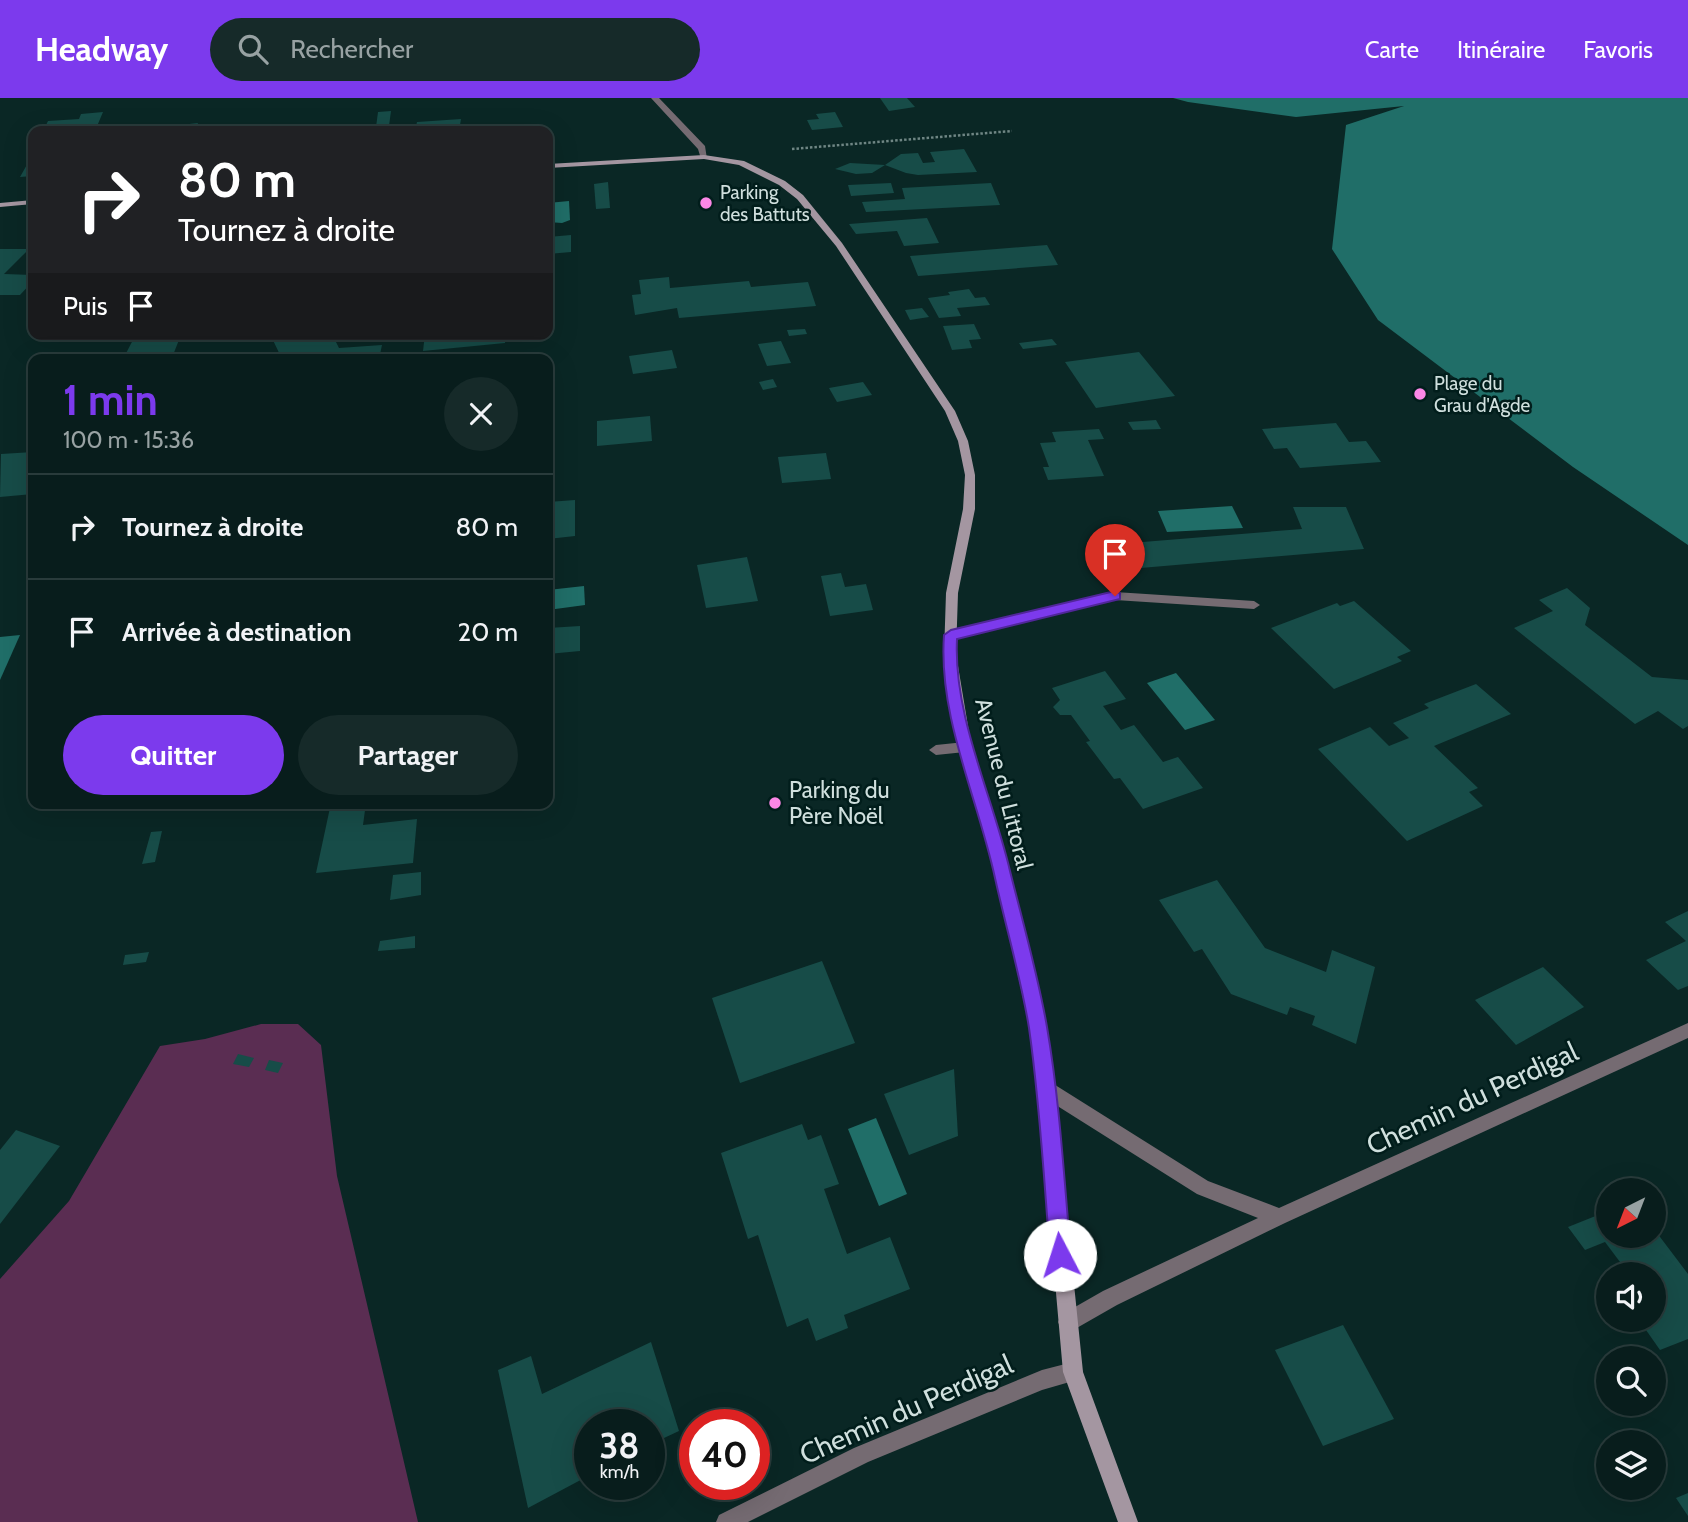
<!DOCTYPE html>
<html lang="fr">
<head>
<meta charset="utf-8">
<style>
	:root { --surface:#081d1c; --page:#162a29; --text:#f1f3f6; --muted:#98a2a3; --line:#293b3b; --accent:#7c3aed }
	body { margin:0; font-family:Cabin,sans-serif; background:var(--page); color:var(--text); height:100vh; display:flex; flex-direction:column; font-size:26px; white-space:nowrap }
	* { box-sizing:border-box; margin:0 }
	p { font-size:23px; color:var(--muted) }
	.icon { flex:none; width:38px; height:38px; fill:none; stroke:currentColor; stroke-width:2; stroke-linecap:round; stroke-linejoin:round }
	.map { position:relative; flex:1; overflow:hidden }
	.details { position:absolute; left:28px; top:256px; width:525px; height:455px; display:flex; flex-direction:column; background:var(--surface); border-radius:14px; box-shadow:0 7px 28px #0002,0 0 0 2px var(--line) }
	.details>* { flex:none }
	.banner { position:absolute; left:28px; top:28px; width:525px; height:214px; border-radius:14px; box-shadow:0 7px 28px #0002,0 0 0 2px var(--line); background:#202124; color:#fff; overflow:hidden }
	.needle { width:46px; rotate:222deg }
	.fabs { position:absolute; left:1596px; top:1080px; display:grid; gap:14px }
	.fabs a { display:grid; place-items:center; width:70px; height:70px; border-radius:50%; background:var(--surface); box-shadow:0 7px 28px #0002,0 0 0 2px var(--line); font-size:35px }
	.speed { position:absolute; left:574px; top:1311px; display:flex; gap:14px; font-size:35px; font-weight:700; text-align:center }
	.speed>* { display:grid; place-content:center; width:91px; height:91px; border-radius:50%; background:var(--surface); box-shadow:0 7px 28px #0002,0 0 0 2px var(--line); line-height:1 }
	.speed small { font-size:18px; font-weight:400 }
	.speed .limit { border:10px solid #d22; background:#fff; color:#111 }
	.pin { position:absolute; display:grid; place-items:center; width:60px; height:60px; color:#fff; margin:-72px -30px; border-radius:50% 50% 50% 0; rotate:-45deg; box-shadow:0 0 7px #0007 }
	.pin .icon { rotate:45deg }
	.me { position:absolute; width:77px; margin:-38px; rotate:355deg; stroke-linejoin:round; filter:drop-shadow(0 0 5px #0008) }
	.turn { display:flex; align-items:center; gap:24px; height:147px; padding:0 35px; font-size:32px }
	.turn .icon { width:91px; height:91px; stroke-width:2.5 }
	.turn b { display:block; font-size:49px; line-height:60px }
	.then { display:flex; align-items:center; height:66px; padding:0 35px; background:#0003; gap:14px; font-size:26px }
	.round { display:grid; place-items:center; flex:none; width:74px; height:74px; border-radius:37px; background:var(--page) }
	.summary { display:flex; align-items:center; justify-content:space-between; height:119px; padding:0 35px }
	h1 { font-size:42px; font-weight:700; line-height:52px; color:var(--accent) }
	.primary-button { display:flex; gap:14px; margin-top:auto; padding:14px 35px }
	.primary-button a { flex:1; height:80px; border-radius:42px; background:var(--accent); color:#fff; font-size:28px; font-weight:700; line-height:80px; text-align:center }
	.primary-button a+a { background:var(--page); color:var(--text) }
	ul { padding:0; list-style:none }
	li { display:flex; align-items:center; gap:21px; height:105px; padding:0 35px; border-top:2px solid var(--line) }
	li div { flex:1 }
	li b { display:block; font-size:26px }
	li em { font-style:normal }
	header { display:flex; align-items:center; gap:42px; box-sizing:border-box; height:98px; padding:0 35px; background:var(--accent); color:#fff }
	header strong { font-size:33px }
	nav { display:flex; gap:38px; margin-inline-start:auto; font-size:24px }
	.search { width:490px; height:63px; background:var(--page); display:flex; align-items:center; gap:18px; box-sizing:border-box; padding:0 24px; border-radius:38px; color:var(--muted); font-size:26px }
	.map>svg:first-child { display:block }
	.green { fill:#5a2d52 }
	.water { fill:#206e68 }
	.building { fill:#174c48 }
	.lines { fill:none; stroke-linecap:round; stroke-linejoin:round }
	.path { stroke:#6f8684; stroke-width:2.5; stroke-dasharray:2.5 2; stroke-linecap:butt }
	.lane { fill:#756b72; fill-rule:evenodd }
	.street { fill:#756b72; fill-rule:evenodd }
	.secondary { fill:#a496a1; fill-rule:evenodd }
	.route { fill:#7c3aed; stroke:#51269a; stroke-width:2 }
	.poi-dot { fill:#fb87e6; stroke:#011d1b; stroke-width:2.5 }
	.labels { text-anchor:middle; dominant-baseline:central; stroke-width:5; stroke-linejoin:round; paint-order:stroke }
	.far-poi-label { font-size:19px; fill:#cfdfdd; stroke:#011d1b; text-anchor:start }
	.street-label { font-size:23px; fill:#cfdfdd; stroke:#011d1b }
	.poi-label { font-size:23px; fill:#cfdfdd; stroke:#011d1b; text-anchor:start }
	.near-street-label { font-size:28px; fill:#cfdfdd; stroke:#011d1b }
</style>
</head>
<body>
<header>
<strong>Headway</strong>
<div class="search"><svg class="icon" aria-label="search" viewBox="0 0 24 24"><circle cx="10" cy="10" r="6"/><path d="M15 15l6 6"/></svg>Rechercher</div>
<nav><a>Carte</a><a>Itinéraire</a><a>Favoris</a></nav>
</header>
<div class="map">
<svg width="1688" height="1424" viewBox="0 0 1688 1424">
	<rect width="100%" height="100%" fill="#0a2725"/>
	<path class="green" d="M261,926H298L321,947L337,1078L418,1424H0V1181L69,1103L160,948L205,941Z"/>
	<g class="water">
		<path d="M1173,0H1688V447L1573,369L1378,222L1332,151L1346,27L1404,8L1296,19L1188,4Z"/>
		<path d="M569,103L570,122L562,125L548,124V105Z"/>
		<path d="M1232,408L1243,430L1167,434L1158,413Z"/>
		<path d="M584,488L585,507L548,512V492Z"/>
		<path d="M20,537L0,582V539Z"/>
		<path d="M1176,575L1215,622L1185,632L1147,585Z"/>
		<path d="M876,1020L907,1096L879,1108L848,1031Z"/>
	</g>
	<g class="building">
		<path d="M880,0H907L915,9L889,13Z"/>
		<path d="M391,13L389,28L376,29L378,14Z"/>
		<path d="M103,14L95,33H43L48,23L79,21L81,16Z"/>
		<path d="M835,14L843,29L812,32L807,22L819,21L816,16Z"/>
		<path d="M461,21L459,33H415L417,24Z"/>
		<path d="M198,25L195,33H144L145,31Z"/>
		<path d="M303,26L302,28L318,27L317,33H285L287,27Z"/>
		<path d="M497,27L503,29L502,33H464Z"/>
		<path d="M964,51L977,74L918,77L906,75L885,67L901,56L918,55L923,65L935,64L930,54Z"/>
		<path d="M33,59V78L20,79L29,63Z"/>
		<path d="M850,65L885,67L872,75L856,76L835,71Z"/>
		<path d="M608,84L610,110L596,111L594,86Z"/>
		<path d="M891,85L894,95L851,98L848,87Z"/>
		<path d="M991,85L1000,107L866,114L862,104L905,101L902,90Z"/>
		<path d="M927,120L939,145L904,148L897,133L856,136L849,126Z"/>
		<path d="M571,137V154L548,156V139Z"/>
		<path d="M1047,147L1058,167L918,178L910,158Z"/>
		<path d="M0,151H29L4,176L33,177V183L20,197H0Z"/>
		<path d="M669,179L670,190L749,183L751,189L808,184L816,208L679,220L677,210L635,217L632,197L641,196L639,182Z"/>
		<path d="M969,191L975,200L985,199L990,207L957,210L961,218L939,220L928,200L950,197L948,194Z"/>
		<path d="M922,210L929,219L910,222L905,212Z"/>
		<path d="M974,226L981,241L969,242L972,250L952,252L943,228Z"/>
		<path d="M805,231L807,236L789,238L787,232Z"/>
		<path d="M270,236H319L320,239L332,236L339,250L382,247L379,261H282Z"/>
		<path d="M425,236H506L505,245L423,253Z"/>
		<path d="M176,237L173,243L179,242L173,257L157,258L156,261H123L134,240Z"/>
		<path d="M1052,241L1057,247L1023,251L1019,245Z"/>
		<path d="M781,243L791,265L767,268L758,246Z"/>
		<path d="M672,252L677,270L633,276L629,258Z"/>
		<path d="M1139,254L1175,298L1096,310L1065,264Z"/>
		<path d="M773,281L777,289L763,292L759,284Z"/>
		<path d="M863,284L872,297L837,304L829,290Z"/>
		<path d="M650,318L652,343L597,348V323Z"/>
		<path d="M1156,322L1161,331L1133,332L1128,324Z"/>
		<path d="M1336,325L1349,344L1366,343L1381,364L1300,370L1287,350L1274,351L1262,331Z"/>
		<path d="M1099,331L1104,341L1088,342L1104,378L1048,382L1043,369H1049L1040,345L1056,344L1052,334Z"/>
		<path d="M33,354V396L0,399L1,356Z"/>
		<path d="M826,355L831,381L782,385L778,359Z"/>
		<path d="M575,402V438L548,441V404Z"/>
		<path d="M1293,409H1346L1364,451L1129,471L1118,446L1302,431Z"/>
		<path d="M747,459L758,503L706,510L697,467Z"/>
		<path d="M841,475L845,489L866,486L873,512L830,518L821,478Z"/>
		<path d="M1567,490L1590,510L1585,527L1652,579L1688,582V628L1683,631L1658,613L1635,626L1514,530L1553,513L1539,502Z"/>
		<path d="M1354,503L1411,553L1397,559L1402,563L1334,591L1271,530L1337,505L1340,508Z"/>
		<path d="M580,528V553L548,556V530Z"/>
		<path d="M1105,573L1126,601L1103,608L1121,632L1134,627L1163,664L1178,659L1203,690L1143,711L1120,680L1114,681L1086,644L1090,643L1071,617H1060L1053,609L1060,602L1052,590Z"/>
		<path d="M1476,586L1511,616L1434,648L1478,690L1469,694L1483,708L1407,743L1318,651L1370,629L1389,648L1409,640L1393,625L1429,610L1424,606Z"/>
		<path d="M331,705H366L363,727L417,721L413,765L316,775Z"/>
		<path d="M162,733L155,764L142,766L151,734Z"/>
		<path d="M421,774V797L390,802L393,777Z"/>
		<path d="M1217,782L1265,850L1326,874L1332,852L1375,869L1356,946L1312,927L1315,918L1290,909L1287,917L1231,896L1202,851L1194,854L1159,802Z"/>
		<path d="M1688,813V888L1678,892L1646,862L1686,843L1665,824Z"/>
		<path d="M415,838V850L378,853L380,843Z"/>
		<path d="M149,854L146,864L123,867L125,857Z"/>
		<path d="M822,863L855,945L740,985L712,900Z"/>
		<path d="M1543,869L1584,909L1516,947L1475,902Z"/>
		<path d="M238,956L254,960L249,969L233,966Z"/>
		<path d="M269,962L283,965L278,975L265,972Z"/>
		<path d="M954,971L958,1038L909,1057L884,996Z"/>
		<path d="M802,1026L808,1042L821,1037L839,1086L824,1091L847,1156L890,1139L910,1191L844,1217L848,1230L816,1243L808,1220L787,1229L758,1137L748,1141L721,1055Z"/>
		<path d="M16,1032L60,1048L0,1126V1052Z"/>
		<path d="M1608,1113V1138H1654V1131L1688,1176V1241L1660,1252L1639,1222H1654V1176H1629L1605,1144L1585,1152L1568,1129Z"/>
		<path d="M1343,1227L1394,1321L1323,1348L1275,1252Z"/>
		<path d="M651,1244L679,1333L649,1347V1326H590V1377L528,1410L498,1272L531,1258L542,1296Z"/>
		<path d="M1688,1395V1418L1676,1400Z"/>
	</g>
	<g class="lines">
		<path class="path" d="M792,51L1012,33"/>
		<g class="lane">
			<path d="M1115,494L1254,503L1260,507L1254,511L1115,502L951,541L945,537L951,533Z"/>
			<path d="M965,644L972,649L965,654L936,657L929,652L936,647Z"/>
			<path d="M1688,925V940L1285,1125L1117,1207L1075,1231L1068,1234L1061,1231L1058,1224L1061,1217L1103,1193L1258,1120L1197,1096L1040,997L1038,991L1040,985L1046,983L1052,985L1208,1083L1279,1110Z"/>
		</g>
		<g class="street">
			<path d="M651,0H659L705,48L707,61H701L698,51Z"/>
			<path d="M1073,1264L1080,1267L1083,1274L1080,1281L1042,1292L868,1364L748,1424H716L719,1417L854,1350L1042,1272Z"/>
		</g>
		<g class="secondary">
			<path d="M704,57L744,63L785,83L803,97L842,145L955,313L968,343L975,377V411L958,495L956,556L970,640L1005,756L1045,927L1054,991L1083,1274L1138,1424H1118L1063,1274L1038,991L1029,927L991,756L956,640L944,556L946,495L963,411L965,377L958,343L945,313L836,148L797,101L779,87L739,67L704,61L548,70V66Z"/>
			<path d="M33,102V106L0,109V105Z"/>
		</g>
	</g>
	<path class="route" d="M1115,493L1120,495V501L957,541C953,618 993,699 1010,773C1023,825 1038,877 1047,929C1060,1005 1064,1081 1071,1157L1068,1165L1060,1168L1053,1165L1050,1157C1044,1082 1040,1006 1029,930C1021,880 1006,830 995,780C978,700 938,620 944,537L951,532Z"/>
	<g class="poi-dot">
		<circle cx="706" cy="105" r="7"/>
		<circle cx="1420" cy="296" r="7"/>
		<circle cx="775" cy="705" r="7"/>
	</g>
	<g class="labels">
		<g class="far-poi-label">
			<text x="720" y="94">Parking<tspan x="720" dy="22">des Battuts</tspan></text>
			<text x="1434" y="285">Plage du<tspan x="1434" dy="22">Grau d'Agde</tspan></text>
		</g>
		<g class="street-label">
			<text transform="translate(1004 686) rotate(76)">Avenue du Littoral</text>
		</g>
		<g class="poi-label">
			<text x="789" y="692">Parking du<tspan x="789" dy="26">Père Noël</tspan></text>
		</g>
		<g class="near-street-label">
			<text transform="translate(1472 1000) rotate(-25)">Chemin du Perdigal</text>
			<text transform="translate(906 1311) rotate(-24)">Chemin du Perdigal</text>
		</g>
	</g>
</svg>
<div class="fabs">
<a><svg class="needle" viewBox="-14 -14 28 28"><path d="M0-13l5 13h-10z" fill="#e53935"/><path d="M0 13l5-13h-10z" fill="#98a2a3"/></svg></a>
<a><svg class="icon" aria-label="sound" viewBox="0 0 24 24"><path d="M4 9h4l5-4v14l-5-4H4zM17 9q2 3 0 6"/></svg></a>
<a><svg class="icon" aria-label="search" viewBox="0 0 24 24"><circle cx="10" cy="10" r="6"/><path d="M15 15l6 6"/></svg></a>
<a><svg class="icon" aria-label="layers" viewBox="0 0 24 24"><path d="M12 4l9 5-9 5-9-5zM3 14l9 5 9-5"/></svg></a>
</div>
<div class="speed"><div>38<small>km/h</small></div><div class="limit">40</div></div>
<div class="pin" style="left:1115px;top:498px;background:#d93025"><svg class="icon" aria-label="arrive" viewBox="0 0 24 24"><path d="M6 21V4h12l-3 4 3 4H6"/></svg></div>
<svg class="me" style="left:1060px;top:1157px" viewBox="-20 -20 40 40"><circle r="19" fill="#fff"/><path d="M0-13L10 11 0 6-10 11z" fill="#7c3aed"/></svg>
<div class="banner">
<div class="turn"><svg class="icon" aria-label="right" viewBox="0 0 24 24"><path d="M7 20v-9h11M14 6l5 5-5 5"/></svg><div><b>80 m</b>Tournez à droite</div></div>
<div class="then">Puis<svg class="icon" aria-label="arrive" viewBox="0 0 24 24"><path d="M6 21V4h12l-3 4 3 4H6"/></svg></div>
</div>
<section class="details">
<div class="summary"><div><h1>1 min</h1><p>100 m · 15:36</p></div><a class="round"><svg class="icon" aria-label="close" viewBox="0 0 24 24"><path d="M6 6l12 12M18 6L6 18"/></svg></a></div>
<ul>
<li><svg class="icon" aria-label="right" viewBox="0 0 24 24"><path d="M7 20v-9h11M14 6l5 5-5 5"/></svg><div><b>Tournez à droite</b></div><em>80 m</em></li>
<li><svg class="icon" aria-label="arrive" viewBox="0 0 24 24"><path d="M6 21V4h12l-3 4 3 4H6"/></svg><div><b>Arrivée à destination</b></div><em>20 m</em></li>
</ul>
<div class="primary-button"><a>Quitter</a><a>Partager</a></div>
</section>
</div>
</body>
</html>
